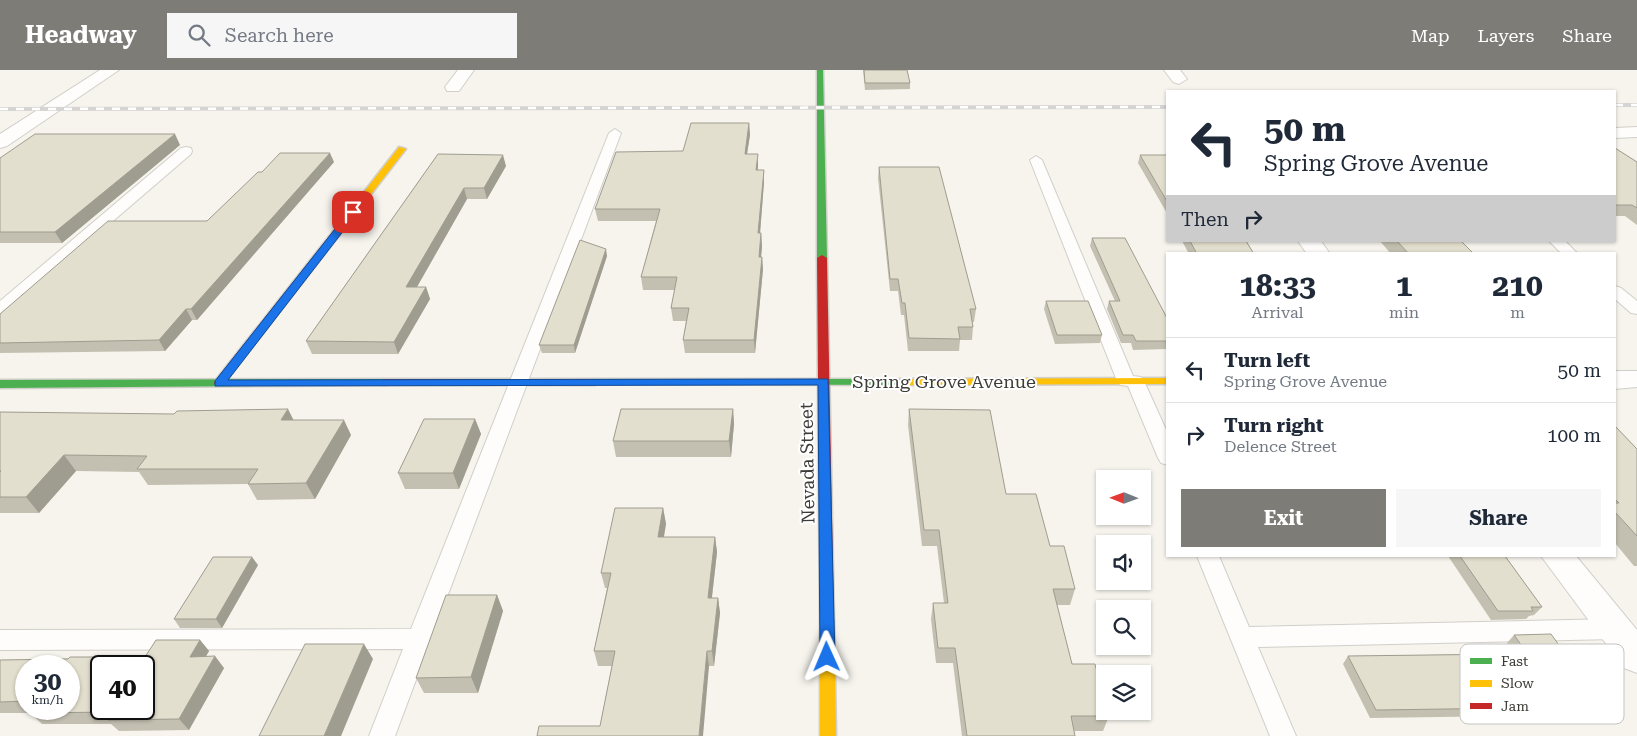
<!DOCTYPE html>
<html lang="en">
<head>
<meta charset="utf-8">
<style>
	:root { --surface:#fff; --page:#f6f6f7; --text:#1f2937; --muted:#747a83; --line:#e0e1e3; --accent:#7e7c77 }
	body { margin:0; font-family:"Roboto Serif",serif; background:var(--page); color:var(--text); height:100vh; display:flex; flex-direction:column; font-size:19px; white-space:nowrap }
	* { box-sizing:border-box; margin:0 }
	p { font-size:16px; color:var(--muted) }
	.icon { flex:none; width:28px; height:28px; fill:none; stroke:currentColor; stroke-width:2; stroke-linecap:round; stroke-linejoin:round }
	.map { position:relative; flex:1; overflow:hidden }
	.panel { position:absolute; left:1166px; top:182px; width:450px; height:305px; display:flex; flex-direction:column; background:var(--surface); border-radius:0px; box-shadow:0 1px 4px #0004 }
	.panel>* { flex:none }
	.guide { position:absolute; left:1166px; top:20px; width:450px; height:152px; border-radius:0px; box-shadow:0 1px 4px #0004; background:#fff; color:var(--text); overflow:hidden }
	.needle { width:32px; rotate:271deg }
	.controls { position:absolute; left:1096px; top:400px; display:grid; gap:10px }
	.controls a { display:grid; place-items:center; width:55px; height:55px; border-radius:0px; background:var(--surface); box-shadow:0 1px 4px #0004; font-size:25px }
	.speed { position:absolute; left:15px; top:585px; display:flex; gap:10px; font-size:25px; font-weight:700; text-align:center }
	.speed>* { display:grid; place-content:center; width:65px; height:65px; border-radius:50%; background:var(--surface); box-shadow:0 1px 4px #0004; line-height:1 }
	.speed small { font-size:12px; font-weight:400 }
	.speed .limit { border:2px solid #111; border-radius:8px; background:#fff; color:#111 }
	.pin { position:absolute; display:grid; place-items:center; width:42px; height:42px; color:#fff; margin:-21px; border-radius:10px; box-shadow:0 2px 8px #0006 }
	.me { position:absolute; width:55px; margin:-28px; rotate:359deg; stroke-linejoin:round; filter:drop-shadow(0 0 4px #0008) }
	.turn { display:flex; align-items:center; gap:18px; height:105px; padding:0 15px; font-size:22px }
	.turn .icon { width:65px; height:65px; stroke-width:2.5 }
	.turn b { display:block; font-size:35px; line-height:42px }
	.then { display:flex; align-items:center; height:48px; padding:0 15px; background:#0003; gap:10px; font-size:19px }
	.eta { display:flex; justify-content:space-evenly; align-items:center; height:85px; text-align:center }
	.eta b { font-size:30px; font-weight:700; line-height:35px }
	.cta { display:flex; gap:10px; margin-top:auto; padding:10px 15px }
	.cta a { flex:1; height:58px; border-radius:0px; background:var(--accent); color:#fff; font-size:20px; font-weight:700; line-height:58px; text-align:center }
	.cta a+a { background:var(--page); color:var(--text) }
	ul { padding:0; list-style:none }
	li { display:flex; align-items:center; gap:15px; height:65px; padding:0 15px; border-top:1px solid var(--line) }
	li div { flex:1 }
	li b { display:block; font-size:19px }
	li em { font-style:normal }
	header { display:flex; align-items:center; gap:30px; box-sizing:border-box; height:70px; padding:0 25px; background:var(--accent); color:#fff }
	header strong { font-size:24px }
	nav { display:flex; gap:28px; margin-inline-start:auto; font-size:18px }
	.search { width:350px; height:45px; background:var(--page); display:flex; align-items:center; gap:12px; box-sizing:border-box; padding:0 18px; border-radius:0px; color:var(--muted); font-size:19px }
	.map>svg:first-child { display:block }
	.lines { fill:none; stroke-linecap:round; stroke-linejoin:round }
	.lane-casing { stroke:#d1cfc9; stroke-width:2 }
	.street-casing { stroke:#d1cfc9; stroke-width:2 }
	.fast-casing { stroke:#d1cfc9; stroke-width:3 }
	.slow-casing { stroke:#d1cfc9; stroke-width:3 }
	.jam-casing { stroke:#d1cfc9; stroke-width:3 }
	.lane { fill:#fefdfc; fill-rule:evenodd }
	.street { fill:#fefdfc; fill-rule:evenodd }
	.fast { fill:#4caf50; fill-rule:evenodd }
	.slow { fill:#ffc107; fill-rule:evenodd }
	.jam { fill:#c62828; fill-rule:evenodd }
	.rail-casing { stroke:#d5d4d2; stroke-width:4 }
	.rail { stroke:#fff; stroke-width:2.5; stroke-dasharray:8; stroke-linecap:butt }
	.wall { fill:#c3c0b1; fill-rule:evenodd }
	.shaded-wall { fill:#9f9c90 }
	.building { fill:#e3dfce; stroke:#9f9c90; fill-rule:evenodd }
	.route { fill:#1a73e8; stroke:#114b97 }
	.labels { text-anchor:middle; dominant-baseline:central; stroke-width:4; stroke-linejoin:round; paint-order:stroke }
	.street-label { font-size:18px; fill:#3d3c37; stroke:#fff }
	.key { fill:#fff; stroke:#c5c4c3; stroke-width:1 }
	.key-label { font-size:14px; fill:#3d3c37 }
</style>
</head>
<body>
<header>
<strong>Headway</strong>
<div class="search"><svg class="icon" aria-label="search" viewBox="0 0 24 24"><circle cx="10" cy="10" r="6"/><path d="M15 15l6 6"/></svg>Search here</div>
<nav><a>Map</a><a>Layers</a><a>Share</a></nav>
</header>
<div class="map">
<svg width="1637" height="666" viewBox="0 0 1637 666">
	<rect width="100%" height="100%" fill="#f6f4ed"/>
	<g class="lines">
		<defs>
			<g id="lane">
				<path d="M615,59L621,63L395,666H369L403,579L0,580V560L411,559L609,63Z"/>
				<path d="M186,77L191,78L192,81L191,84L6,243L0,244V231L181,78Z"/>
				<path d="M1036,86L1042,90L1133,306L1141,307L1144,311L1168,364V395L1161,393L1158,388L1128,316L1120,315L1117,311L1030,90Z"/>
				<path d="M1549,171H1565L1578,184H1562Z"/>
				<path d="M1615,216L1621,218L1637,231V244L1631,243L1615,229Z"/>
				<path d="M1197,486H1219L1249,557L1615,549L1624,552L1627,559L1624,566L1615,569L1258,577L1296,666H1270Z"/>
			</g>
			<g id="street">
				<path d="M100,0H119L7,76L0,78V64Z"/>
				<path d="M458,0H474L459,21H447L445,17Z"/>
				<path d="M1164,0H1180L1187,9L1179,14L1173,12Z"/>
				<path d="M1637,57V67L1615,68V58Z"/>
				<path d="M1298,171H1321L1330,184H1307Z"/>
				<path d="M1615,301H1637V317L1615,319Z"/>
				<path d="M1541,486H1576L1637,560V603L1624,598Z"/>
			</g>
			<g id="fast">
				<path d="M817,0H823L827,188L822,191L817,188Z"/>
				<path d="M384,309L389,313L388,315L0,318V310Z"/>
				<path d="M595,309H909L914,312L909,315L591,314L590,312Z"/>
			</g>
			<g id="slow">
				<path d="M399,77L406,79L348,154H342V150Z"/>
				<path d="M1168,308V314L909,315L904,312L909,309Z"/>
				<path d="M827,545L832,547L834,551L836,666H820V551L822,547Z"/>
			</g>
			<g id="jam">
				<path d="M345,149L349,152L348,154L223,315H215L214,313L215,311L342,150Z"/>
				<path d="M822,185L827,188L834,551L832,555L827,557L822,555L820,551L817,188Z"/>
				<path d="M384,309H595L600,312L595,315H380L379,313Z"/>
			</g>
		</defs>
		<use href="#lane" class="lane-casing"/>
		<use href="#street" class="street-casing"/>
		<use href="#fast" class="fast-casing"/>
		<use href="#slow" class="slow-casing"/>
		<use href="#jam" class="jam-casing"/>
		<use href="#lane" class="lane"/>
		<use href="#street" class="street"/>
		<use href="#fast" class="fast"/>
		<use href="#slow" class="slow"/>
		<use href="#jam" class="jam"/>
		<defs>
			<g id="rail">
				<path d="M1615,35H1637"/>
				<path d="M0,39L1168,37"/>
			</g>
		</defs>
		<use href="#rail" class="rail-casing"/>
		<use href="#rail" class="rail"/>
	</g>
	<g class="wall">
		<path d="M863,0H907L910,13V19L865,20Z"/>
		<path d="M749,53L750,65L747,84L758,96V100H764V112L760,163H761L762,176L761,187H762L763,199L755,283H685L683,270L686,251H673L671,238L675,220H643L641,207L656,151H598L595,139L683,81Z"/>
		<path d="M180,75L62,173H0V88Z"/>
		<path d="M1615,78L1637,92V155L1625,146H1615Z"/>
		<path d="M438,84L506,96L487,129H467L417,217H426L430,229L398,284H312L306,271Z"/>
		<path d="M1140,85H1168V145L1138,93Z"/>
		<path d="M334,92L197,250H192L165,281L0,283V244L207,151L262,102Z"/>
		<path d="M879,97L976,239L974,252H972L973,257L972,270H960L959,281H908L904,245H901L898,221H890L878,108Z"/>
		<path d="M1092,168L1168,250V279L1133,280L1131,273H1121L1107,239L1109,231H1115L1090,176Z"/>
		<path d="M1182,171H1246L1254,184H1189Z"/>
		<path d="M1380,171H1461L1474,184H1391Z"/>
		<path d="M607,186L575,283H542L539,275Z"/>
		<path d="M1046,231L1102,265L1100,273L1055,274L1044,239Z"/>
		<path d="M733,339L734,354L731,387H616L613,371Z"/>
		<path d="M909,339L1006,424L1050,476L1075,519L1070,535H1057L1072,594L1109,646L1103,661H1074L1075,666H962L953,593H936L931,549L933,533H944L937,476H922L908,355Z"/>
		<path d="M0,342L293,350L351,365L315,429L257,430L248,414L148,415L139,402L76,401L39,443H0Z"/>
		<path d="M475,349L481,364L459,419H405L398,403Z"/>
		<path d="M1615,356L1637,379V496H1634L1615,473Z"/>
		<path d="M663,438L666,454L664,467H715L717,482L712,528H718L720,543L714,596H709L600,656L612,596H598L594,581L607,518H605L601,503Z"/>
		<path d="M1448,486H1505L1542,537L1534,545L1529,546L1526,549L1491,550Z"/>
		<path d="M258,495L222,558H180L174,549Z"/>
		<path d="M497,525L503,541L478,623H424L416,608Z"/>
		<path d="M1514,565L1600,632L1592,640L1514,641L1509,646L1370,648L1343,594L1348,586L1499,584L1505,576H1509L1507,573Z"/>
		<path d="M200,570L209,581L206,586L224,598L189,660L119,661L111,654H42L30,643H0V590L145,587ZM26,596L69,639H26Z"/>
	</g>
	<g class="shaded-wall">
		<path d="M749,53L750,65L745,96V84Z"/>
		<path d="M175,64L180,75L62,173L55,162Z"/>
		<path d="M330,83L334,92L197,250L191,239Z"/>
		<path d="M758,84V96L756,112V100Z"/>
		<path d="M503,85L506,96L487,129L484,118Z"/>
		<path d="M764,100V112L759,176L758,163Z"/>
		<path d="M464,118L467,129L410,229L406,217Z"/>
		<path d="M761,163L762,176L760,199L759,187Z"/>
		<path d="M606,179L607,186L575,283L574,275Z"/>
		<path d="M762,187L763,199L755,283L754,270Z"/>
		<path d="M426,217L430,229L398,284L394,272Z"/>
		<path d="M186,239L192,250L165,281L159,270Z"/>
		<path d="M288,339L296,355L281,350Z"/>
		<path d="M733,339L734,354L731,387L729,371Z"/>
		<path d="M475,349L481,364L459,419L453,403Z"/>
		<path d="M344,350L351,365L315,429L306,413Z"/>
		<path d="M64,385L76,401L39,443L26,427Z"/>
		<path d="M663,438L666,454L661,482L658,467Z"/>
		<path d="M715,467L717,482L710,543L708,528Z"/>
		<path d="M252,487L258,495L222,558L216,549Z"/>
		<path d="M497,525L503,541L478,623L471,607Z"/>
		<path d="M718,528L720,543L714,596L712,581Z"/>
		<path d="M200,570L209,581L199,598L190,587Z"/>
		<path d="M364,574L373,589L341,666H324Z"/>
		<path d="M707,581L709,596L703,666H699Z"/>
		<path d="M215,586L224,598L189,660L179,649Z"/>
	</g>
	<g class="building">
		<path d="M864,0H907L910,13H865Z"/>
		<path d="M691,53H749L745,84H758L756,100H764L758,163H761L759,187H762L754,270H683L689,238H671L677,207H641L660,139H595L616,82L683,81Z"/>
		<path d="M35,64H175L55,162H0V88Z"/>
		<path d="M1615,78L1637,92V138L1632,135H1615Z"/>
		<path d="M280,83H330L191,239H186L159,270L0,273V244L108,151H207L258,102H262Z"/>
		<path d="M438,84L503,85L484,118H464L406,217H426L394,272L306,271Z"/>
		<path d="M1140,85H1168V133Z"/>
		<path d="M879,97H939L976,239H970L973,257H958L960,269L909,268L905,233H902L898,209H890Z"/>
		<path d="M1092,168H1125L1168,250V271H1136L1133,265H1123L1109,231H1120Z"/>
		<path d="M580,170L606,179L574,275H539Z"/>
		<path d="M1190,171H1246L1254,184H1197Z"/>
		<path d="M1397,171H1461L1474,184H1409Z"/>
		<path d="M1046,231H1088L1102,265H1057Z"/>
		<path d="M288,339L281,350H344L306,413L248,414L258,399H137L147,386L64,385L26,427H0V402L1,401H0V342L174,344L177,341Z"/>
		<path d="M621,339H733L729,371H613Z"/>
		<path d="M909,339L990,340L1006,424H1036L1050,476H1064L1075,519H1053L1072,594H1095L1105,632V641H1107L1109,646H1071L1075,666H967L955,578H938L933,533H948L939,460H924Z"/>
		<path d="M424,349H475L453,403H398Z"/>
		<path d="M1615,356L1637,379V466L1615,442V433H1619L1615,429Z"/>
		<path d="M615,438H663L658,467H715L708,528H718L712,581H707L699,666H537L539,656H600L615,581H594L611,503H601Z"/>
		<path d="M1460,486H1505L1542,537H1531L1533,541H1498Z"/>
		<path d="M213,487H252L216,549H174Z"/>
		<path d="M446,525H497L471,607L416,608Z"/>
		<path d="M1551,564L1600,632L1514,633L1517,638L1376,640L1348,586L1510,584L1505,576H1522L1514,565Z"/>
		<path d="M156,570H200L190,587L215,586L179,649L108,650L113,642L30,643L33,639H69V596H26V631L0,632V590L68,589L70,587H145ZM101,596H144V639H101Z"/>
		<path d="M305,574H364L324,666H259Z"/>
	</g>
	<path class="route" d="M350,140L358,142L228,310L828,309L835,587L833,592L827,594L822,592L820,587L818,315L215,316V311Z"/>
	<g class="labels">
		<g class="street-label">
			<text x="944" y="311">Spring Grove Avenue</text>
			<text transform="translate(807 393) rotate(-91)">Nevada Street</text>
		</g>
	</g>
	<rect x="1460" y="574" width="164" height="80" rx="8" class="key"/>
	<rect x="1470" y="588" width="22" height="6" fill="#4caf50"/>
	<rect x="1470" y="610" width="22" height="7" fill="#ffc107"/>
	<rect x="1470" y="633" width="22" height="6" fill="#c62828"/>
	<g class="key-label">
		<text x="1501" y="596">Fast</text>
		<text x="1501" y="618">Slow</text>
		<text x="1501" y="641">Jam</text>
	</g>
</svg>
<div class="controls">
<a><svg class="needle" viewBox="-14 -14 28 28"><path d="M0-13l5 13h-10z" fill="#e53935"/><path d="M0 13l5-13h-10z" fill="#747a83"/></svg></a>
<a><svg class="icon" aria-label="sound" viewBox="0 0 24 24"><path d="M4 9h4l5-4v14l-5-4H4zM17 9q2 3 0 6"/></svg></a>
<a><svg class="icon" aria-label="search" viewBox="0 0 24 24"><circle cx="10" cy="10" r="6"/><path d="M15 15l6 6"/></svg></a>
<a><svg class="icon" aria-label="layers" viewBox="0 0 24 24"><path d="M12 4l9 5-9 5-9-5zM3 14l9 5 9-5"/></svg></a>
</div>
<div class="speed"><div>30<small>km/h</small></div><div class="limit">40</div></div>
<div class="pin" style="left:353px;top:142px;background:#d93025"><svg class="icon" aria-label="arrive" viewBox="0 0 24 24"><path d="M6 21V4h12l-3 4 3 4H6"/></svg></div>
<svg class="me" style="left:827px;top:587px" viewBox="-20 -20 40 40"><path d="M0-17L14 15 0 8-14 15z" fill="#1a73e8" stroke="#fff" stroke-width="4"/></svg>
<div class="guide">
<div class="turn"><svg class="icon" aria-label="left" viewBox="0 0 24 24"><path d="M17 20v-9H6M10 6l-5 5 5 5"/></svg><div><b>50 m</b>Spring Grove Avenue</div></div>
<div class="then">Then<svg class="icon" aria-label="right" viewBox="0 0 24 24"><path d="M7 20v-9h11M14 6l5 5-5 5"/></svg></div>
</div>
<section class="panel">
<div class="eta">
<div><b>18:33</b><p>Arrival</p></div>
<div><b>1</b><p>min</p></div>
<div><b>210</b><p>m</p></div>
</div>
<ul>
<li><svg class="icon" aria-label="left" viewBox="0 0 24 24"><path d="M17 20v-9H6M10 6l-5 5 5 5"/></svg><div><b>Turn left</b><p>Spring Grove Avenue</p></div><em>50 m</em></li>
<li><svg class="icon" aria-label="right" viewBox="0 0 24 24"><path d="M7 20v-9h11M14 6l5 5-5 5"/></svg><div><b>Turn right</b><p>Delence Street</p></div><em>100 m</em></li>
</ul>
<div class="cta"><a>Exit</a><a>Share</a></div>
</section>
</div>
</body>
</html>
